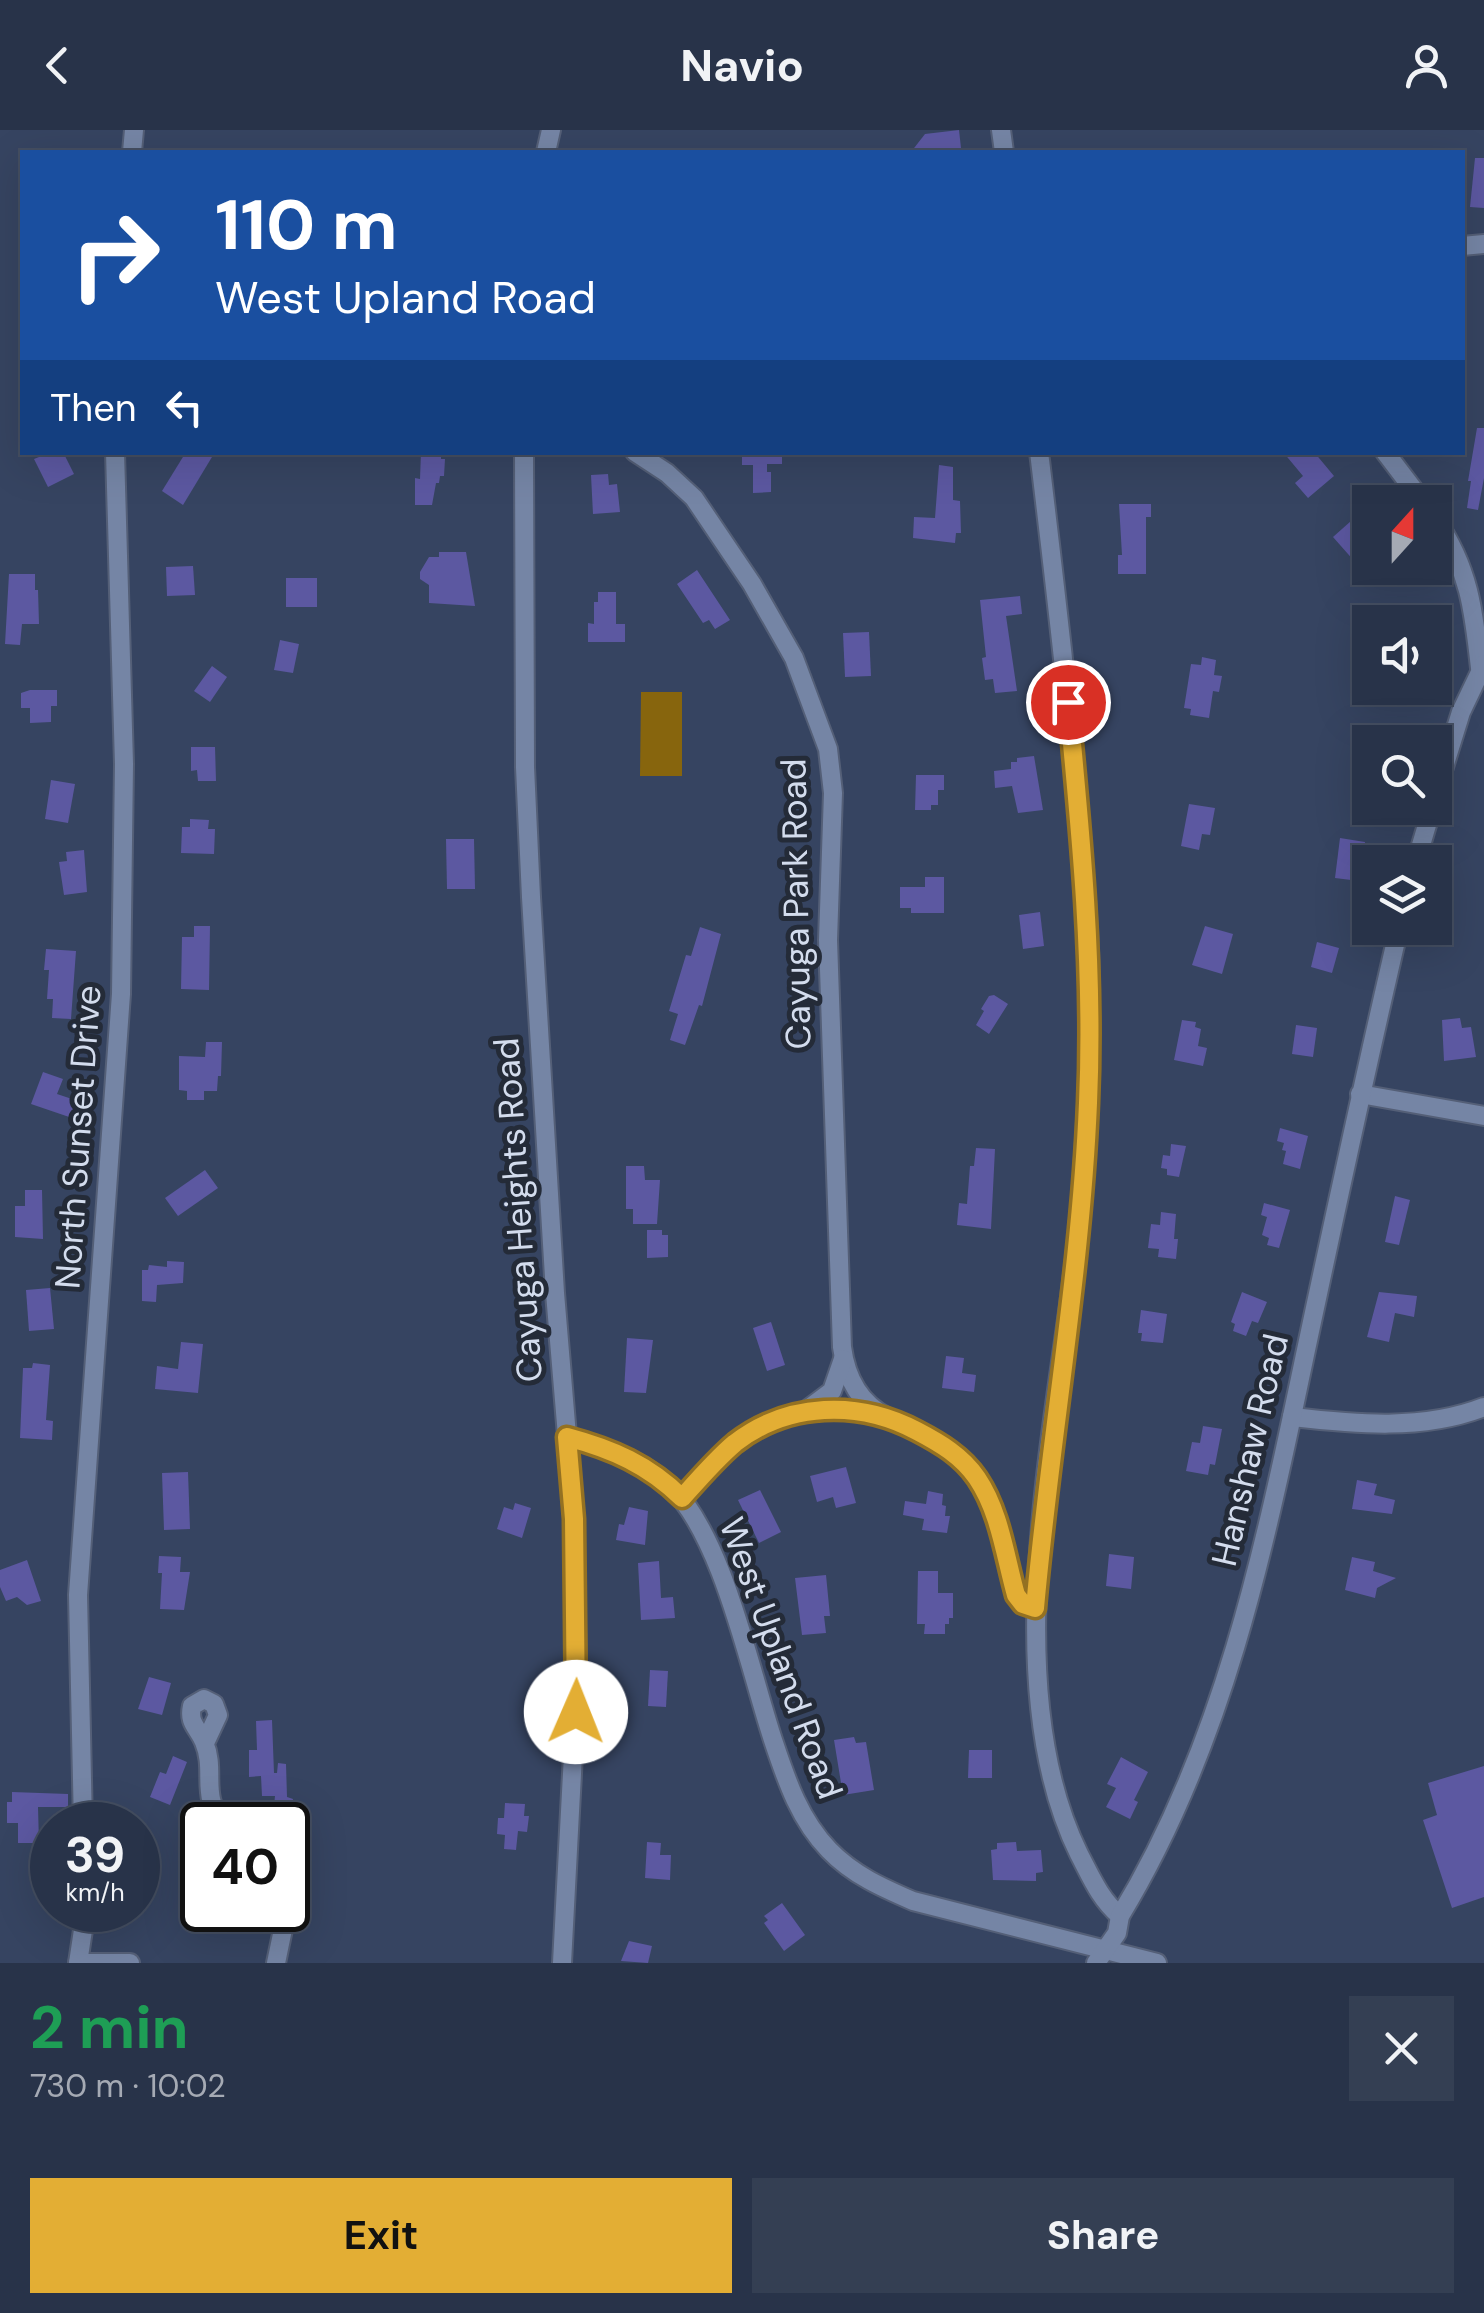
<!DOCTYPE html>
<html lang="en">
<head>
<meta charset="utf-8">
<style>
	:root { --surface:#283349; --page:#343f53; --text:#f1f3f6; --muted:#a5aab4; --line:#444e61; --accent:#e3ae34 }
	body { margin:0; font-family:"DM Sans",sans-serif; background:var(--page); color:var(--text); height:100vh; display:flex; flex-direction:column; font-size:38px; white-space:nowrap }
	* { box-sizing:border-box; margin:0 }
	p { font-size:32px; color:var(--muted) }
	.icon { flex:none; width:55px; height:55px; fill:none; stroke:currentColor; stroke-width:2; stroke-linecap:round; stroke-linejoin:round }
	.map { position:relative; height:1833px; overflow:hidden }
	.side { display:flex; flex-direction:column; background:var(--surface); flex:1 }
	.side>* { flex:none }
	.top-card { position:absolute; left:20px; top:20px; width:1445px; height:305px; border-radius:0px; box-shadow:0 10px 40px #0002,0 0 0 2px var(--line); background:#1a4fa0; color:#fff; overflow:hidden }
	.needle { width:65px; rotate:21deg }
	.tools { position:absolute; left:1352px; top:355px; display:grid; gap:20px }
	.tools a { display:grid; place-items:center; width:100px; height:100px; border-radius:0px; background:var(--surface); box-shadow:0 10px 40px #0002,0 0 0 2px var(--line); font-size:50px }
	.speed { position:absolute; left:30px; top:1672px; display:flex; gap:20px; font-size:50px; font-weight:700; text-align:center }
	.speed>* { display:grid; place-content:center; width:130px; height:130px; border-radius:50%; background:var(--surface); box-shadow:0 10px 40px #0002,0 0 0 2px var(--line); line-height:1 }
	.speed small { font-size:25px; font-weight:400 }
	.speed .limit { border:5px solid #111; border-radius:15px; background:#fff; color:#111 }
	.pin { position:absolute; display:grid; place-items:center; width:85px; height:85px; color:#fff; margin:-42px; border:5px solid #fff; border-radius:50%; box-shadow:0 2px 10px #0007 }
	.me { position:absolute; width:110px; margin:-55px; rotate:1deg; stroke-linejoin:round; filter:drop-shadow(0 0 8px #0008) }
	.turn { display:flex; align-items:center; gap:35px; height:210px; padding:0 30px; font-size:45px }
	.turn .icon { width:130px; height:130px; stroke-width:2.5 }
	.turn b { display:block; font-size:70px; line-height:85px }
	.then { display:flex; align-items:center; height:95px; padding:0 30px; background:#0003; gap:20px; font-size:38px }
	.round { display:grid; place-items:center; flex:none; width:105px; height:105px; border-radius:0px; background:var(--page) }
	.overview { display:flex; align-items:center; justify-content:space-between; height:170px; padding:0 30px }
	h1 { font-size:60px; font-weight:700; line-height:75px; color:#1e9e55 }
	.primary-button { display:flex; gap:20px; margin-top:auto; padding:20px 30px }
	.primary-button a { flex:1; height:115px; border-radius:0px; background:var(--accent); color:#111; font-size:40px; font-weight:700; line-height:115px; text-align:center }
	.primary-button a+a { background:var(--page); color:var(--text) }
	header { display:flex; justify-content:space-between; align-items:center; height:130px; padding:0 30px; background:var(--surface); font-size:45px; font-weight:700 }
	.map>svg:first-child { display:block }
	.green { fill:#87650d }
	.building { fill:#5c58a1 }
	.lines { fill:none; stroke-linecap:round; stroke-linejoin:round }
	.minor-casing { stroke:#545f77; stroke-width:22 }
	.minor { stroke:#7585a5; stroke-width:18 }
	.route-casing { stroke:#947122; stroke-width:25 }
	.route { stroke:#e3ae34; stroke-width:18 }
	.labels { text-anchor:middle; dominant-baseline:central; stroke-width:10; stroke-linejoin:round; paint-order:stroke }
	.street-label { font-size:35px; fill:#d3dced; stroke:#242b38 }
</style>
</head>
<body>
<header><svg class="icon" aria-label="back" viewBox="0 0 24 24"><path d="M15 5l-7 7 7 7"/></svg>Navio<svg class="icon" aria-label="person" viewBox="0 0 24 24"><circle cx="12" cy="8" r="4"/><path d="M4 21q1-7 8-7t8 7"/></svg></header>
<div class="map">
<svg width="1484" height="1833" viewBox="0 0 1484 1833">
	<rect width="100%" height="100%" fill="#364461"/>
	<path class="green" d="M641,562H682V646H640Z"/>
	<g class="building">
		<path d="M959,0L961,18L938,22H911L925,4Z"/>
		<path d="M1475,28H1484V78L1470,77Z"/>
		<path d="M1477,298H1484V348L1478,380L1467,378L1471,351H1468Z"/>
		<path d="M37,322H63L74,344L48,357L34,329L39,327Z"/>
		<path d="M186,322H215L183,375L162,361Z"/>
		<path d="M421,322H441V329H445L444,346H440L439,353H436L432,375H415V348L420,349Z"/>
		<path d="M742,322H782V334H767V342H771V362L753,363V335H742Z"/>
		<path d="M1283,322H1314L1334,346L1308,368L1295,353L1303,346Z"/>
		<path d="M939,335L953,337V370L960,371L961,403H956L955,413L913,408L914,387L935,388Z"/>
		<path d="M608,344L609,355L617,354L620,382L593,384L591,345Z"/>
		<path d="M1119,374H1151V387H1146V444H1118V425H1122Z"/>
		<path d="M1351,391L1359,401L1370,392V435L1363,441L1333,407Z"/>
		<path d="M439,422H466L475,476L429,473V455L420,449V442L429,427H439Z"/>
		<path d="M193,436L195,465L167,466L166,437Z"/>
		<path d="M697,440L730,490L715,499L709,490L703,493L677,454Z"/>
		<path d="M9,444H35V460H38L39,494H22L20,515L5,514Z"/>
		<rect x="286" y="448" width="31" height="29"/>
		<path d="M598,462H616V494H625V512H588V493L594,494V472H598Z"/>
		<path d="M1020,466L1022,484L1006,486L1017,561L995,563L993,549L985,550L982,528L986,527L980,470Z"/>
		<path d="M869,502L871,546L845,547L843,503Z"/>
		<path d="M280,510L299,514L293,543L274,540Z"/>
		<path d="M1202,527L1216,530L1214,545L1222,546L1219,562L1213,561L1209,588L1190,585L1191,579L1184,578L1191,534L1201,535Z"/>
		<path d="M212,536L227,547L210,572L194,561Z"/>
		<path d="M30,560H57V576H51V592L30,593V578H21V563Z"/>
		<path d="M191,617H215L216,651H198L197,640L191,641Z"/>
		<path d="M1034,626L1043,680L1018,683L1012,656L995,658L994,641L1011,639V632H1017V628Z"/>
		<path d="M1354,638L1370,640V670L1350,667Z"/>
		<path d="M916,645H944V660H938V675H931V680H915Z"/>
		<path d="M51,650L75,654L68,693L45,689Z"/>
		<path d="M1189,674L1215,678L1210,705L1202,704L1199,720L1181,716Z"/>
		<path d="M190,689L209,690L208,699H215L214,724L181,723L182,697H190Z"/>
		<path d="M1340,708L1365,712L1359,751L1335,748Z"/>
		<path d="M446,709H474L475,759H447Z"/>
		<path d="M84,720L87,762L64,765L59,732L67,731L66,722Z"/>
		<path d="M925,747H944V783H911V778H900V757H925Z"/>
		<path d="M1040,782L1044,816L1023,819L1019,785Z"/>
		<path d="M194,796H210L209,860L181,859L182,807H194Z"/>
		<path d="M1205,796L1233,804L1222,844L1192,835Z"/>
		<path d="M700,797L721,804L702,876L699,875L685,915L670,910L678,884L669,881L686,825L691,826Z"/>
		<path d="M1317,812L1339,818L1332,843L1311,837Z"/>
		<path d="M46,819L76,821L71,889L52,888L53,869H47L49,840H44Z"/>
		<path d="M994,865L1008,874L989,904L976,895L984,881L981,879L989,866Z"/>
		<path d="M1460,888L1462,898L1471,897L1476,927L1444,931L1442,890Z"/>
		<path d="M1182,890L1196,892L1195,897L1201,899L1198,916L1207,918L1203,936L1174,930Z"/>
		<path d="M1296,895L1317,898L1313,927L1292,924Z"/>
		<path d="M206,912H222L221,946H218L217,961H204V970H187V961L179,960V926L205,927Z"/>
		<path d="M43,942L63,949L57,964L81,972L75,989L31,974Z"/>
		<path d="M1280,998L1308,1006L1300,1039L1283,1034L1286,1021L1282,1020L1284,1013L1277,1011Z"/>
		<path d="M1171,1014L1186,1016L1179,1047L1167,1045V1039L1161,1038L1163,1025L1170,1026Z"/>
		<path d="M976,1018L995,1019L991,1099L957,1095L959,1073L967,1074L970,1036H974Z"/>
		<path d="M626,1036H644L645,1050H660L657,1094H633V1079H626Z"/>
		<path d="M205,1040L218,1058L178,1086L165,1068Z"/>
		<path d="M25,1060H42L43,1109L15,1107V1076H25Z"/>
		<path d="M1395,1066L1410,1070L1399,1115L1385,1112Z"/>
		<path d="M1264,1073L1290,1080L1279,1118L1267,1115L1269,1108L1262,1105L1267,1087L1261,1085Z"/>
		<path d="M1161,1082L1176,1084L1174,1109H1178L1176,1129L1158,1127L1159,1119L1148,1118L1151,1094L1160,1095Z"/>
		<path d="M647,1100H662V1105H668V1127L647,1128Z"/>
		<path d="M167,1131L184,1132L183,1153L157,1155L156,1172L142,1171V1140H148L149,1135L167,1137Z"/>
		<path d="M50,1158L54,1199L29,1201L26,1160Z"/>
		<path d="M1242,1162L1267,1172L1258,1193L1252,1191L1246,1206L1233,1201L1235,1194L1231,1192Z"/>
		<path d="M1379,1162L1417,1166L1414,1187L1395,1183L1389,1212L1367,1207Z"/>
		<path d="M1141,1180L1167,1184L1163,1213L1141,1211L1142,1203H1138Z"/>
		<path d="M771,1192L785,1235L767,1241L753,1198Z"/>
		<path d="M627,1208L653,1210L646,1263L624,1262Z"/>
		<path d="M181,1212L203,1214L198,1263L155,1259L157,1236L178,1239Z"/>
		<path d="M946,1226L964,1228L962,1243L976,1245L974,1262L942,1258Z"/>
		<path d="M33,1233L50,1235L46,1290L53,1291L52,1310L20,1308L23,1238H32Z"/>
		<path d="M1203,1296L1222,1299L1215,1335L1210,1334L1208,1345L1186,1341L1192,1312L1200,1313Z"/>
		<path d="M846,1337L856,1373L836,1378L833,1367L817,1372L810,1346Z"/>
		<path d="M188,1342L190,1399L164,1400L162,1343Z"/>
		<path d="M1357,1350L1377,1354L1374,1365L1395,1370L1392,1384L1352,1379Z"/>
		<path d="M760,1360L781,1402L759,1413L738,1370Z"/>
		<path d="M928,1361L943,1364L942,1375L946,1376L945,1386H950L947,1403L922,1400L924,1389L903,1385L905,1371L926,1374Z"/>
		<path d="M515,1373L531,1378L522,1408L497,1399L504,1377L513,1380Z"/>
		<path d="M629,1377L648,1381L645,1415L616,1410L619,1394L624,1395Z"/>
		<path d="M1109,1424L1134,1427L1131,1459L1106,1456Z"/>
		<path d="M159,1426L181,1427L180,1442H190L184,1480L160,1479L162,1443H158Z"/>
		<path d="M1352,1427L1375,1432L1373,1441L1396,1448L1377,1458L1375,1468L1345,1460Z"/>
		<path d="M27,1430L41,1471L27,1475L17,1467L6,1471L0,1457V1440Z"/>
		<path d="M659,1431L661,1468L673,1467L675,1488L641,1490L638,1433Z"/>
		<path d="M918,1441H938V1463H953V1488H949V1494H945V1504H924L925,1494H917Z"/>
		<path d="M826,1445L830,1486H824L826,1503L802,1505L795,1448Z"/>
		<path d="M650,1540L668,1541L666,1577L648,1576Z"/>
		<path d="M149,1547L171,1553L162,1585L138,1579Z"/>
		<path d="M272,1590L274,1643H277L278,1633L286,1634L287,1667L293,1669L289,1695H272L275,1666H262L261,1646L249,1647V1620H257L256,1591Z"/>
		<path d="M854,1607L856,1613L866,1612L874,1660L843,1665L834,1610Z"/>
		<path d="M969,1620H992V1648H968Z"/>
		<path d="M173,1626L187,1632L170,1675L150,1667L160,1642L166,1644Z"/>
		<path d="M1121,1627L1148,1642L1134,1670L1138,1672L1130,1689L1106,1677L1116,1658L1107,1654Z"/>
		<path d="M1484,1636V1767L1452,1778L1423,1690L1437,1685L1428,1653Z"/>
		<path d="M12,1662L68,1664V1677H38L39,1713H18V1693H7V1672H12Z"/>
		<path d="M505,1673L525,1674L524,1686H529L527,1702L518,1701L516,1720L504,1719L505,1705L497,1704L498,1688H504Z"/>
		<path d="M647,1712L661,1713L660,1725H671L670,1750L645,1748Z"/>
		<path d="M1016,1712L1017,1721L1041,1720L1043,1742L1036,1743V1751L993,1750L991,1720L997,1719V1713Z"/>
		<path d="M782,1773L805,1805L784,1821L764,1793L768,1790L764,1786Z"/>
		<path d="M629,1811L652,1816L648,1833L621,1831Z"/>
	</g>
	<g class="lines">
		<defs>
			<g id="minor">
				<path d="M1001,0L1004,22"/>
				<path d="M132,22L134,0"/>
				<path d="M546,22L551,0"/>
				<path d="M1462,116L1484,114"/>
				<path d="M524,322L525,637L531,767L555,1163L574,1389L577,1549L562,1833"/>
				<path d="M635,322L667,343L694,368L752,454L794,528L828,619L833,663L828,810L842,1217C846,1247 859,1273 887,1287"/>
				<path d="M1039,322C1053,438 1067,553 1077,668C1083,733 1090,799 1090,864C1089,952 1085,1040 1075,1128C1054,1306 997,1558 1079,1724C1091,1747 1100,1769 1120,1786"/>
				<path d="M1385,322L1423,372"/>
				<path d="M1435,389C1469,437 1474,482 1480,538"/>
				<path d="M1435,666L1461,582L1484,534"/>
				<path d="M1416,732L1432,678"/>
				<path d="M1360,964L1484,986"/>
				<path d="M808,1279L832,1261L843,1229"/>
				<path d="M1292,1287C1355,1294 1423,1301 1484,1277"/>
				<path d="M567,1307C604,1317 640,1329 669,1355C723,1405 750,1542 774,1613C787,1652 800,1690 829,1720C853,1745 883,1758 913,1771L1157,1833"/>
				<path d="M682,1368C699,1350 716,1329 735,1313C788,1272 859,1270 917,1301C940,1313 962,1326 977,1348C1001,1382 1005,1426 1015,1465L1023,1474L1035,1478"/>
				<path d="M205,1613L218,1585L214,1574L204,1569L192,1576C188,1594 198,1597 204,1612C217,1643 198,1667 226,1695"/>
				<path d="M83,1695L78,1465L121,864L124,634L115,322"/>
				<path d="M78,1833L86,1780"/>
				<path d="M78,1833H130"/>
				<path d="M276,1833L287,1780"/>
				<path d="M1096,1833L1117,1803L1120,1786C1225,1613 1265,1415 1306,1220C1336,1079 1366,938 1399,798"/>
			</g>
		</defs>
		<use href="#minor" class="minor-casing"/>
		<use href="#minor" class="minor"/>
	</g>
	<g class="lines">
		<defs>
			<path id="route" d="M576,1582L574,1389L567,1307C612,1319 649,1335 682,1368C698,1350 716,1329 735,1313C788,1272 859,1270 917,1301C940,1313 962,1326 977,1348C1000,1382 1005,1426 1016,1465L1023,1474L1035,1478C1050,1309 1081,1142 1088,973C1094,838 1081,705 1068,572"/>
		</defs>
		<use href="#route" class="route-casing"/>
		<use href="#route" class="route"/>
	</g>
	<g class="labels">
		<g class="street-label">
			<text transform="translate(796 774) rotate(-91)">Cayuga Park Road</text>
			<text transform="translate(78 1007) rotate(-86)">North Sunset Drive</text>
			<text transform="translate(518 1080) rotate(-94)">Cayuga Heights Road</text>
			<text transform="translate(1250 1320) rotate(-77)">Hanshaw Road</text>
			<text transform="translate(781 1528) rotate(70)">West Upland Road</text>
		</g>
	</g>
</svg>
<div class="tools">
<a><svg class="needle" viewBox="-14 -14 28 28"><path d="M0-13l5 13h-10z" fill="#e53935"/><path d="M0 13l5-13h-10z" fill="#a5aab4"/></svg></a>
<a><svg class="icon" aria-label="sound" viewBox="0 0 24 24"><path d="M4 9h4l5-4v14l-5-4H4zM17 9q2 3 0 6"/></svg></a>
<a><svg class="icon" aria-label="search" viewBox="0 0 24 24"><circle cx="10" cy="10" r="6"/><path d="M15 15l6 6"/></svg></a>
<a><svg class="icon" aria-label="layers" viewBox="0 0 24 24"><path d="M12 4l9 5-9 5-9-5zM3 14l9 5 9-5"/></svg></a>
</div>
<div class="speed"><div>39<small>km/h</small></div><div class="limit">40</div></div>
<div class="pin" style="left:1068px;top:572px;background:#d93025"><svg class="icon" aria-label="arrive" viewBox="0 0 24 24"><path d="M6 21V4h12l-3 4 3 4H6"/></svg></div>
<svg class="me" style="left:576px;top:1582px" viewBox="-20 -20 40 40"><circle r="19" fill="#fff"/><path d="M0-13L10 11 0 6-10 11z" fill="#e3ae34"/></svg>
<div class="top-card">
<div class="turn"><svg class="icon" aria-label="right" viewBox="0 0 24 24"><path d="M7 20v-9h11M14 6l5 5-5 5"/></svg><div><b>110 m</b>West Upland Road</div></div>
<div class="then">Then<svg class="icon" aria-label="left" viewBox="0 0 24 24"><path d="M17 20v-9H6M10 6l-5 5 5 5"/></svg></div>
</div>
</div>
<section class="side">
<div class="overview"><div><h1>2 min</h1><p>730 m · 10:02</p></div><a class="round"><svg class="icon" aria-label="close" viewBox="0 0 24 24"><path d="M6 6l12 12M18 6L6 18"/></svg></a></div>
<div class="primary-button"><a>Exit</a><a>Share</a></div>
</section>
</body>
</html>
